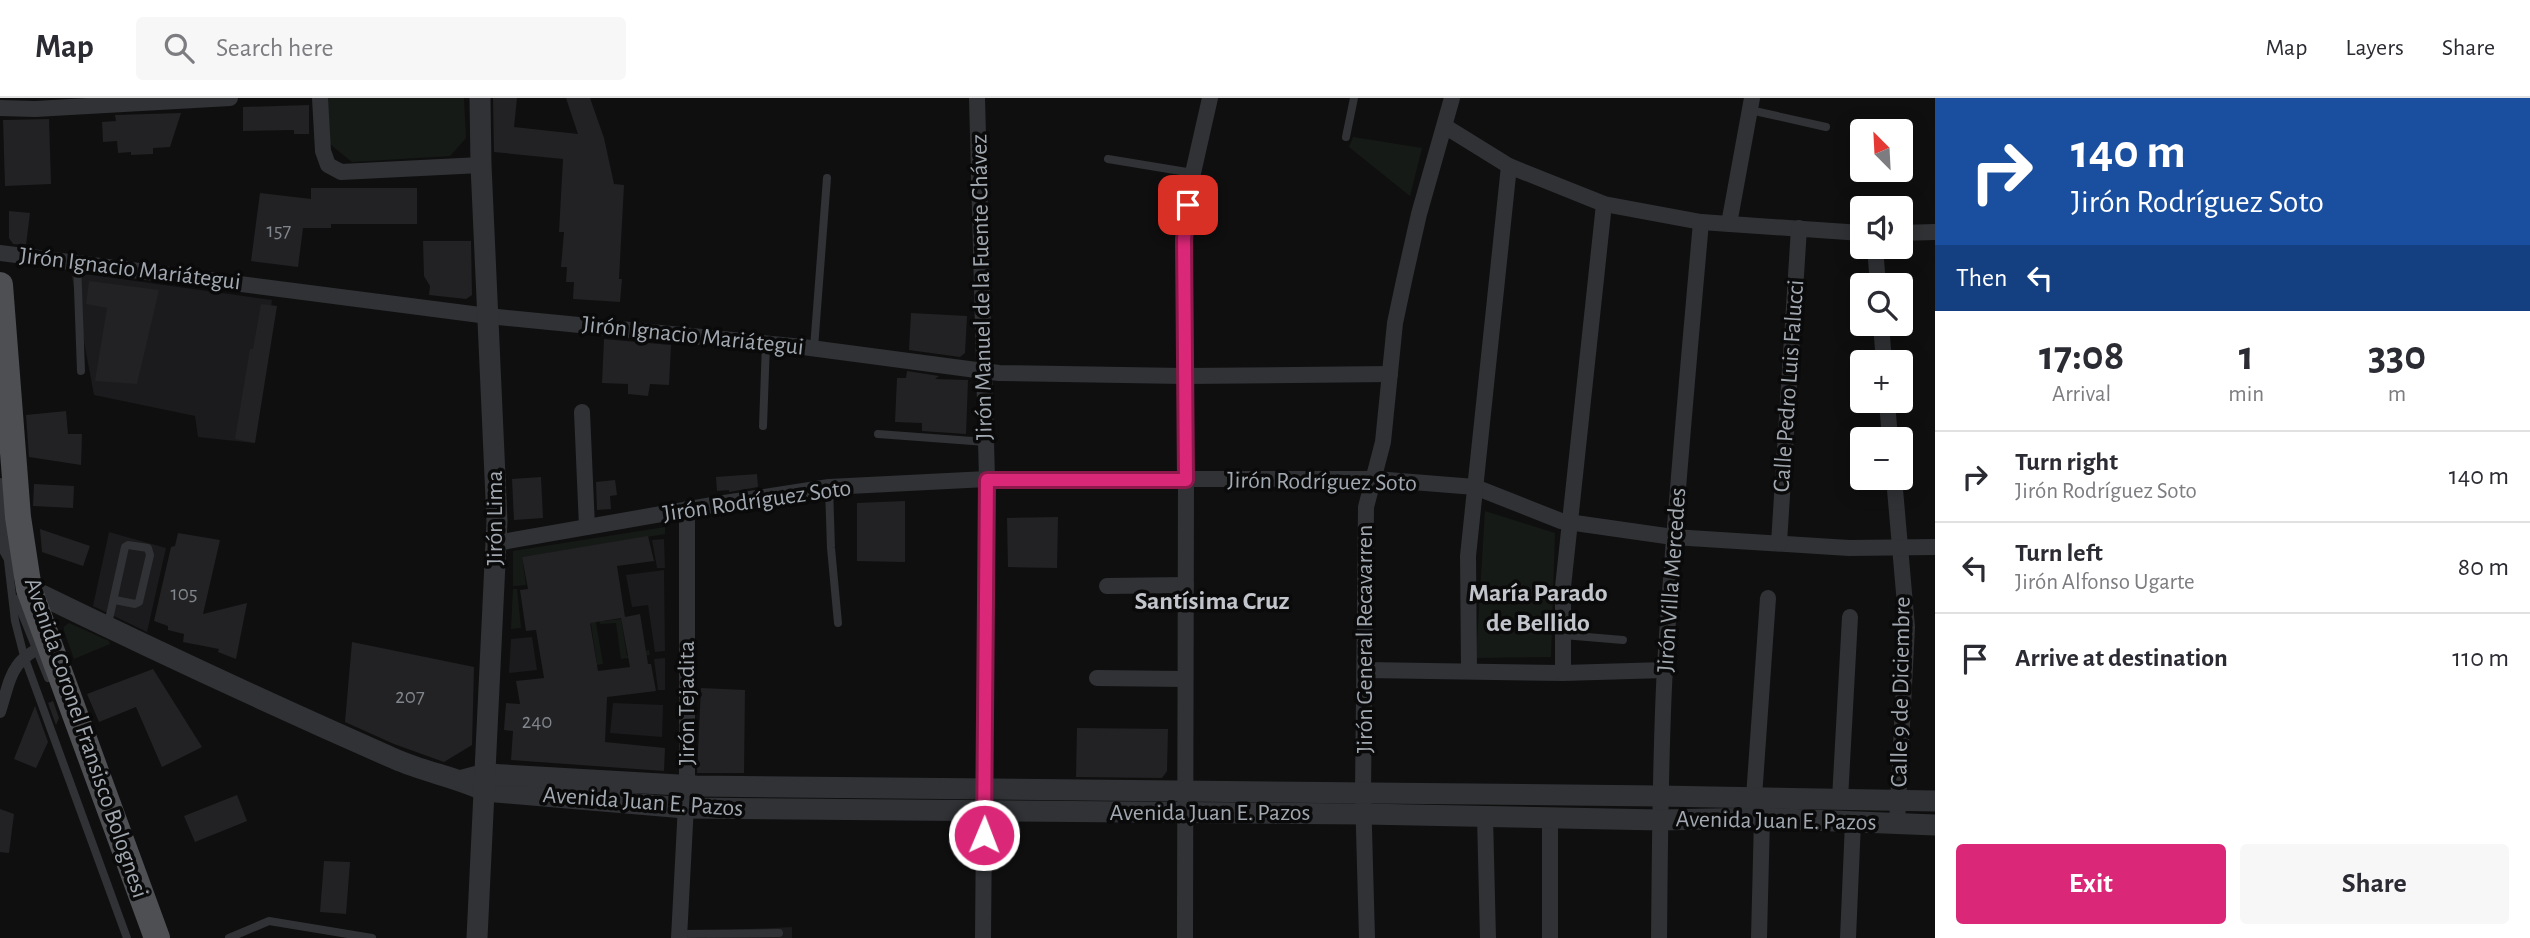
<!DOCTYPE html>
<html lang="en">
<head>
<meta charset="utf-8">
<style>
	:root { --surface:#fff; --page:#f7f7f7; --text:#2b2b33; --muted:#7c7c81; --line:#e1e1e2; --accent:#db2777 }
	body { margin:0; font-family:"Alegreya Sans",sans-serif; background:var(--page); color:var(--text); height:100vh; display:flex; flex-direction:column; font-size:26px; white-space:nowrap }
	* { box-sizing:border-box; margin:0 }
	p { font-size:23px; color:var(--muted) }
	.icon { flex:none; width:38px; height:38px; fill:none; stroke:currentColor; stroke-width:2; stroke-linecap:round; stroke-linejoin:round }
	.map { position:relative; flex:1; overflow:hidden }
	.drawer { display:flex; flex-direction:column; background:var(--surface); width:595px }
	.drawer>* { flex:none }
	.hud { background:#1a4fa0; color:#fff; overflow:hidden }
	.needle { width:46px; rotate:336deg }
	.buttons { position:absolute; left:1850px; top:21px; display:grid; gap:14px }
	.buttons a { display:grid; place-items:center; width:63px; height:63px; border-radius:7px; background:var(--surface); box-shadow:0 4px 18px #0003; font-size:35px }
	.pin { position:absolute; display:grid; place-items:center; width:60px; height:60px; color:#fff; margin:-30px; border-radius:14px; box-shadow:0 4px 10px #0006 }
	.me { position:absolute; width:77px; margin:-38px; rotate:1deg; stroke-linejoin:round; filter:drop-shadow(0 0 5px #0008) }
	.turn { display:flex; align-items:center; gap:24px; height:147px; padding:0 21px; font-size:32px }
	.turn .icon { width:91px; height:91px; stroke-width:2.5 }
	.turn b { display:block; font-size:49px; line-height:60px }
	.then { display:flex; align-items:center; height:66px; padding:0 21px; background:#0003; gap:14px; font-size:26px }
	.eta { display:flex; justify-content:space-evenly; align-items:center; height:119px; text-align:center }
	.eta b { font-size:42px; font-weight:700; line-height:49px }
	.action { display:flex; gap:14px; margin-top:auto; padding:14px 21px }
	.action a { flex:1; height:80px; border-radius:7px; background:var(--accent); color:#fff; font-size:28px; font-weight:700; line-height:80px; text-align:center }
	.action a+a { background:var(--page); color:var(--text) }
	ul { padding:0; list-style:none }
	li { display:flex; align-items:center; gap:21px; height:91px; padding:0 21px; border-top:2px solid var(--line) }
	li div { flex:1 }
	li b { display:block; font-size:26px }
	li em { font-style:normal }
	header { display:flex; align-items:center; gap:42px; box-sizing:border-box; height:98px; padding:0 35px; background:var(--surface); border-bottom:2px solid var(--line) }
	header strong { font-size:33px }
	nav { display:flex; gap:38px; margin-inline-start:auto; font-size:24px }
	.search { width:490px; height:63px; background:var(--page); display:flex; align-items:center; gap:18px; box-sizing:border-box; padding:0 24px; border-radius:7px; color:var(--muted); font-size:26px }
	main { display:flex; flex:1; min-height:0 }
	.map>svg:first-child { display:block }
	.built { fill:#1b1b1d }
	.green { fill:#161a16 }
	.building { fill:#222224; fill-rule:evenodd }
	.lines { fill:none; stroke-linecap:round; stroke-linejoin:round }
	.service { stroke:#303235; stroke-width:8 }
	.pedestrian { stroke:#303235; stroke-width:12 }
	.minor { stroke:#303235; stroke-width:16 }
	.tertiary { stroke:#303235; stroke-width:21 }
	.primary { stroke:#4d4f53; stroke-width:26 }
	.route-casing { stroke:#8e194d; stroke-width:18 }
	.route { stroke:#db2777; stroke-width:12 }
	.labels { text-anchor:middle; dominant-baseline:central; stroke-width:7; stroke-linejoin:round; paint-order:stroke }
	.number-label { font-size:21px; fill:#80868c }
	.street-label { font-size:24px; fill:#a1a8b0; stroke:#0a0a0b }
	.neighbourhood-label { font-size:26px; font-weight:bold; fill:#c2c6cc; stroke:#0a0a0b }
</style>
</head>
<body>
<header>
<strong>Map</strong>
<div class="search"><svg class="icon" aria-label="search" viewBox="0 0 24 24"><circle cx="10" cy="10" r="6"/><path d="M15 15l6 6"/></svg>Search here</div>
<nav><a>Map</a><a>Layers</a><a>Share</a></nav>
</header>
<main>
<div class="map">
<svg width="1935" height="840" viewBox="0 0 1935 840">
	<rect width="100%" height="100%" fill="#0f0f10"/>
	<g class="built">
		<path d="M71,174L272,202L254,345L198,339L195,318L94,297Z"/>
		<path d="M109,434L166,450L147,534L93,508Z"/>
		<path d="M664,441L665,470H657L652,442Z"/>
		<path d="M664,472L665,553L655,554L648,507L632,509L626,477Z"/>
		<path d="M532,539L537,572L509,575L511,541Z"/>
		<path d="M665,560V592H658L654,561Z"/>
		<path d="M613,605L663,607L662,639L610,635Z"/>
		<path d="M792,829V840H707V833Z"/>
	</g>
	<g class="green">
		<path d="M327,0H464L466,40L450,58L352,64L330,46Z"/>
		<path d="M1353,39L1422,50L1410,98L1349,49Z"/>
		<path d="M1485,413L1555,435L1551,559L1476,560Z"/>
		<path d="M665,429V436L522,459L526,487L513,488V453Z"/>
		<path d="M597,485L603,523L621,521L627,558L649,552L650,557L621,561L616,525L600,526L594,491Z"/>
		<path d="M513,491H517L521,530L511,531Z"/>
		<path d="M594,513L603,566L576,570L597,565L591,526H580Z"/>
		<path d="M69,525L109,543L110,546L74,561L64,533V529Z"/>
	</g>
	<g class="building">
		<path d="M493,0H517L514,29L578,36L566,0H590L604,40L614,86L624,87L619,181H622L620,204L573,201L574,184H566L567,169H561L564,134H559L563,61L494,54Z"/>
		<path d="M309,7V36H294V32L243,33V9Z"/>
		<path d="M181,15L170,49L153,50V56L131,57V54L118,55L117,43L103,44L102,24L116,23L115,17Z"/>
		<path d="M49,21L51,86L5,88L3,22Z"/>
		<path d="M311,90H417V126H331V130H303L298,169L251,163L260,95L311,101Z"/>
		<path d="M9,113L30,115L26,147L13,146L9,140Z"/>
		<path d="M423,143H471L472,197L466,201L429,197L430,188L424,178Z"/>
		<path d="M89,183L159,192L137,286L95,283L107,210L86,206Z"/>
		<path d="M261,206L277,208L255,345L235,341L250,251H253Z"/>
		<path d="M911,215L967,218L965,255L960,259L909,252Z"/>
		<path d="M604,241L671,247L669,287L650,286L648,298L628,296V286L602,285Z"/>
		<path d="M907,273L939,278L935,281L968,282L966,336L922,333V325L895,324L897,280H906Z"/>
		<path d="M66,313L68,336H82L81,367L29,359L26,317Z"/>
		<path d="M757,376L758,389L729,394V392L717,393L716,379Z"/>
		<path d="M541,379L543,420L514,422L512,381Z"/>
		<path d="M615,382L617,397L610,398L611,411L597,412L596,384Z"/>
		<path d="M34,386L74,388L73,410L33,408Z"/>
		<path d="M905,403V464L857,463V405Z"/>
		<path d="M1058,419L1057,470L1008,469L1007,420Z"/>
		<path d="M40,431L90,448L83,468L42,454Z"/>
		<path d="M178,435L220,442L203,516L247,505L236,561L218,554L219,551L183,544L184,536L168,532V528L154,523L171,449L175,448Z"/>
		<path d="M648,438L654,463L617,468L625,519L640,516L648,566H651L656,593L607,599L605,644L665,650L664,673L511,662L513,633L504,632L506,605L520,606L516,583L544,580L536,532L526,533L520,492L528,491L522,459ZM621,520L630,569L598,573L590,525Z"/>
		<path d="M352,544L474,569L472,647L444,664L394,646L345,624Z"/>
		<path d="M153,571L202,649L162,669L136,609L99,624L87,596Z"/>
		<path d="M701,590L745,592L744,675H697Z"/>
		<path d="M53,603L59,620L56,627L48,605Z"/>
		<path d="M35,608L48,644L36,670L14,661Z"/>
		<path d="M1077,630L1168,631L1167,673L1162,680L1076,679Z"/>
		<path d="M237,697L247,723L195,744L184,718Z"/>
		<path d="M0,711L14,716L9,755L0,754Z"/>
		<path d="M324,763L350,764L346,816L320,814Z"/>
	</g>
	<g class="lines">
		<g class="service">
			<path d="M1750,12L1826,29"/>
			<path d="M1346,39L1354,0"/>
			<path d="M1108,61L1193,75"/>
			<path d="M77,164L81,273"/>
			<path d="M814,250L827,80"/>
			<path d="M763,328L766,245"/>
			<path d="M878,336L986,344"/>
			<path d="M0,384L5,447"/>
			<path d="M829,389L831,450L838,525"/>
			<path d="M8,463L15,523L24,558L127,840"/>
			<path d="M16,501L48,580"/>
			<path d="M108,526L125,449L128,447L148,450L150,457L139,504L135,506L115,502"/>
			<path d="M1563,537L1623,542"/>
			<path d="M680,836L779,835"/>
			<path d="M229,840L269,823L372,840"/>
		</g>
		<path class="pedestrian" d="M0,614C12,576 10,563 49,545"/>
		<g class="minor">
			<path d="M320,0L323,53L328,67L341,74L481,67"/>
			<path d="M977,0L987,381L983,840"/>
			<path d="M0,10L35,11L230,0"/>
			<path d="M1446,29L1509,68L1604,106L1701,124L1862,135"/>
			<path d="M1729,126L1752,0"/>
			<path d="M1900,135L1935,134"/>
			<path d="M1875,149L1878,187"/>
			<path d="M0,155L488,218L803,249L999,275L1184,278L1390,276"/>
			<path d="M1881,226L1884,264"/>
			<path d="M1887,303L1890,341"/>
			<path d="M582,314L587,429"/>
			<path d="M1894,380L1907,529L1897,725"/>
			<path d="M0,444L5,448L21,477"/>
			<path d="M496,445L718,406L829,389L987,381H1375L1475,389L1561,423L1673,439L1849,450L1935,449"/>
			<path d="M1779,445L1799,130"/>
			<path d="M1107,488L1186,487"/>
			<path d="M1365,572L1563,575L1665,572"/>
			<path d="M1469,573L1468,458L1509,68"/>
			<path d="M1563,575V489L1604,106"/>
			<path d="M1097,580L1185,581"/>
			<path d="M1754,699L1768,500"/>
			<path d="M1840,701L1850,519"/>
			<path d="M1485,718L1488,840"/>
			<path d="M679,840L687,688V411"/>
			<path d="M1185,840L1186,382L1184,141L1193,75L1210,0"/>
			<path d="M1367,840L1363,695L1366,409L1383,344L1395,225L1405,178L1419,116L1452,0"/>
			<path d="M1550,840V719"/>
			<path d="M1659,840C1660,750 1660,659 1665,569C1674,420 1688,272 1701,124"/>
			<path d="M1759,840L1762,720"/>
			<path d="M1848,840L1853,724"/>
		</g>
		<g class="tertiary">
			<path d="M29,491C150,550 272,607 395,661C424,674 456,679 485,693L685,710L1364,716L1660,722L1762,720L1935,727"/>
			<path d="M463,682L486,676L696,688L1660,698L1935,703"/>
			<path d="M477,840L497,423L481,67L480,0"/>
		</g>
		<path class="primary" d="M0,187L18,419L29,491L157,840"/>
	</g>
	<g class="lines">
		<defs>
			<path id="route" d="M984,737L987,382H1186L1184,141L1188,107"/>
		</defs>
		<use href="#route" class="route-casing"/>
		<use href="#route" class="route"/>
	</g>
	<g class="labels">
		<g class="number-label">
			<text x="279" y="132">157</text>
			<text x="184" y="495">105</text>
			<text x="410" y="598">207</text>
			<text x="537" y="623">240</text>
		</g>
		<g class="street-label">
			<text transform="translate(130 171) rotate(7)">Jirón Ignacio Mariátegui</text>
			<text transform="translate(982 189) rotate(-91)">Jirón Manuel de la Fuente Chávez</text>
			<text transform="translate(693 238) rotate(6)">Jirón Ignacio Mariátegui</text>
			<text transform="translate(1789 288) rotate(-86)">Calle Pedro Luis Falucci</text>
			<text transform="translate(1322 384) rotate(1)">Jirón Rodríguez Soto</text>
			<text transform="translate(757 403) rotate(-8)">Jirón Rodríguez Soto</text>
			<text transform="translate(495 420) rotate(-90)">Jirón Lima</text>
			<text transform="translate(1672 482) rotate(-86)">Jirón Villa Mercedes</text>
			<text transform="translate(1365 541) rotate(-90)">Jirón General Recavarren</text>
			<text transform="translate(1901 594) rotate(-89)">Calle 9 de Diciembre</text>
			<text transform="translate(687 605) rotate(-90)">Jirón Tejadita</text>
			<text transform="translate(86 640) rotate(71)">Avenida Coronel Fransisco Bolognesi</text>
			<text transform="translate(643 704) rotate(4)">Avenida Juan E. Pazos</text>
			<text x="1210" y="715">Avenida Juan E. Pazos</text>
			<text transform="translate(1776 723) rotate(1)">Avenida Juan E. Pazos</text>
		</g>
		<g class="neighbourhood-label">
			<text x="1538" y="495">María Parado<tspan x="1538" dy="30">de Bellido</tspan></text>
			<text x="1212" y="503">Santísima Cruz</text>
		</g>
	</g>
</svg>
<div class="buttons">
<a><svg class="needle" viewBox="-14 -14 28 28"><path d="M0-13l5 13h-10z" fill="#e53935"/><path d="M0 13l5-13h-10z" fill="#7c7c81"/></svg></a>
<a><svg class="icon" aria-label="sound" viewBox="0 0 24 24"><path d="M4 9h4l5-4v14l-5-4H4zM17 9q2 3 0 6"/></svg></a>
<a><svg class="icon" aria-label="search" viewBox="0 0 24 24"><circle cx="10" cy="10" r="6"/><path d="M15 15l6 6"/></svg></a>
<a>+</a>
<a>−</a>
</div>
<div class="pin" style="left:1188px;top:107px;background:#d93025"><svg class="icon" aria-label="arrive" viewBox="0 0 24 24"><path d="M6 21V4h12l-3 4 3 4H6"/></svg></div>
<svg class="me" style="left:984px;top:737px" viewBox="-20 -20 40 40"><circle r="17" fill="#db2777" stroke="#fff" stroke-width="3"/><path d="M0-11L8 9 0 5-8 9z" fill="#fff"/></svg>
</div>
<section class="drawer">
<div class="hud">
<div class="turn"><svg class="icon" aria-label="right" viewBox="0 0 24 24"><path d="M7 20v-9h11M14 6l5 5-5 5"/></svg><div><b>140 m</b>Jirón Rodríguez Soto</div></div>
<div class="then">Then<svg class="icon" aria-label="left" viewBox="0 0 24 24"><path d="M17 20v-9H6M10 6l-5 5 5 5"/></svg></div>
</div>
<div class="eta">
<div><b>17:08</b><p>Arrival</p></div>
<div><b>1</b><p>min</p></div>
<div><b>330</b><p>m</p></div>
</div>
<ul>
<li><svg class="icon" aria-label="right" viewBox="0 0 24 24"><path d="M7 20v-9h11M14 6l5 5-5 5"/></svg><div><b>Turn right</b><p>Jirón Rodríguez Soto</p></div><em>140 m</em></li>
<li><svg class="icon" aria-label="left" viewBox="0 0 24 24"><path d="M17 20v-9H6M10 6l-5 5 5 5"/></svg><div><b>Turn left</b><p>Jirón Alfonso Ugarte</p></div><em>80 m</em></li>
<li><svg class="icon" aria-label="arrive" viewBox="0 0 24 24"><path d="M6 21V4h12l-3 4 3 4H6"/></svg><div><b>Arrive at destination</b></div><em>110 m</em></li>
</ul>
<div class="action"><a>Exit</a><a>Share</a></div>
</section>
</main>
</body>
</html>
